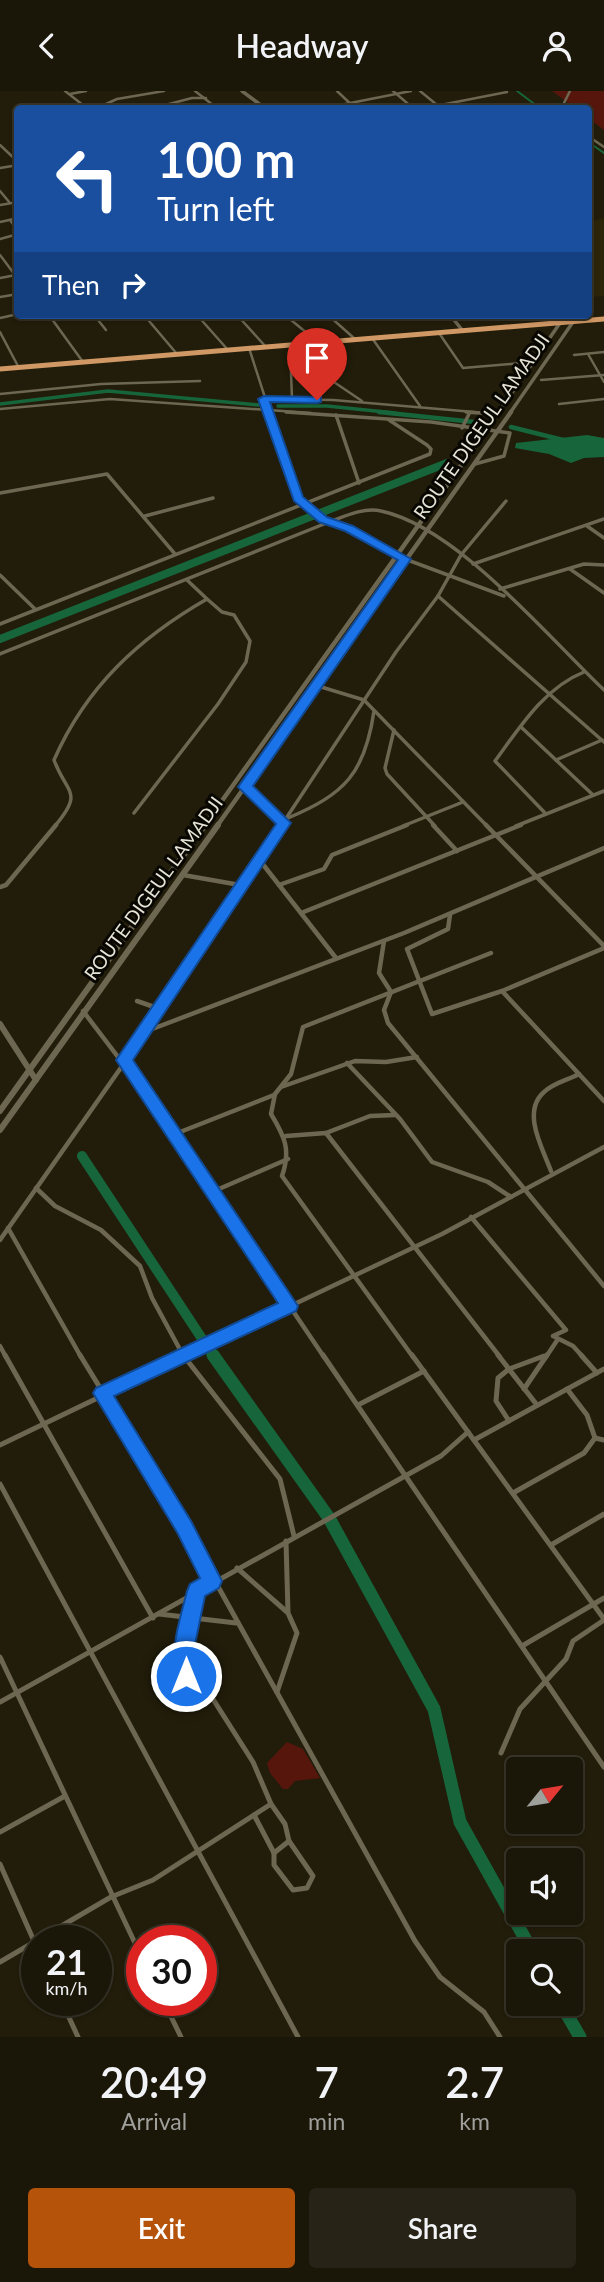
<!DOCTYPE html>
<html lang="en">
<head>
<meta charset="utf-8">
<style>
	:root { --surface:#1a1608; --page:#272316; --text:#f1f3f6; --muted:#9f9f9c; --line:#383529; --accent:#b45309 }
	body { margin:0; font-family:Lato,sans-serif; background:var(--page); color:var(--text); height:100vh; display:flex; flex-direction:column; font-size:26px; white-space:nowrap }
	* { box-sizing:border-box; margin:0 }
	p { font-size:23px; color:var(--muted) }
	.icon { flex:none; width:38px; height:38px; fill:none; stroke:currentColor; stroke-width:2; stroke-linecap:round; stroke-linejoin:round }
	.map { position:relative; height:1946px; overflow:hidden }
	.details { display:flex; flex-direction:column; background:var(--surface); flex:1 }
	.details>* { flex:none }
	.top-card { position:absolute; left:14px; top:14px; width:578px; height:214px; border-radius:7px; box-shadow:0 2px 5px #0004,0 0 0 2px var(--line); background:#1a4fa0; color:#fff; overflow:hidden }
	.needle { width:46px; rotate:60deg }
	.fabs { position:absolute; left:506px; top:1666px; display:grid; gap:14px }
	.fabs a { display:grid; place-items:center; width:77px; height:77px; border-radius:7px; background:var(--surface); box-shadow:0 2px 5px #0004,0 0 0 2px var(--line); font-size:35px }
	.speed { position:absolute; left:21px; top:1834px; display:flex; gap:14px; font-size:35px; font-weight:700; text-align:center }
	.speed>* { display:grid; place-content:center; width:91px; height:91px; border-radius:50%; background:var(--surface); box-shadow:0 2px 5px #0004,0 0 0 2px var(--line); line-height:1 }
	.speed small { font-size:18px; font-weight:400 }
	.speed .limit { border:10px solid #d22; background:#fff; color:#111 }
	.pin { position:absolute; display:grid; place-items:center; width:60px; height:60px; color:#fff; margin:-72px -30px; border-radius:50% 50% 50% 0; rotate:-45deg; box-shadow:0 0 7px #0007 }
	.pin .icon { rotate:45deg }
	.me { position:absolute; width:77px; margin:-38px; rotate:0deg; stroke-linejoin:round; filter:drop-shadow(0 0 5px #0008) }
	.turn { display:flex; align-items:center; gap:24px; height:147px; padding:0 28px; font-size:32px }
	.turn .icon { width:91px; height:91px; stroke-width:2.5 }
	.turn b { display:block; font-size:49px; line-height:60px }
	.then { display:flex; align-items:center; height:66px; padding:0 28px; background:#0003; gap:14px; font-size:26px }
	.eta { display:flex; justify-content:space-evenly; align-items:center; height:119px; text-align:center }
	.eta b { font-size:42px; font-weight:600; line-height:49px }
	.primary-button { display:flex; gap:14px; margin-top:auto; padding:14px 28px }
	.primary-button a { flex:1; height:80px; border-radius:7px; background:var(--accent); color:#fff; font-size:28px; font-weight:600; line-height:80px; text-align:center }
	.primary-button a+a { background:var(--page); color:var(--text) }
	header { display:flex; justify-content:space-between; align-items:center; height:91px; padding:0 28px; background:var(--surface); font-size:32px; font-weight:600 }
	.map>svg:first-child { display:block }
	.built { fill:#2b2409 }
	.green { fill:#57160c }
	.water { fill:#16653b }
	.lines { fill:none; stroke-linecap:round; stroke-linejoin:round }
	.stream { stroke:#16653b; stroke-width:2 }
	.canal-far1 { stroke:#16653b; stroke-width:3.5 }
	.canal { stroke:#16653b; stroke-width:4.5 }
	.river-far2 { stroke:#16653b; stroke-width:8 }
	.river-far1 { stroke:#16653b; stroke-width:10 }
	.river { stroke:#16653b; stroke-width:13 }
	.street-far3 { stroke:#6d6752; stroke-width:2.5 }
	.street-far2 { stroke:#6d6752; stroke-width:3.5 }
	.street-far1 { stroke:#6d6752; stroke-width:4.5 }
	.street { stroke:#6d6752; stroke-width:5 }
	.secondary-far2 { stroke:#6d6752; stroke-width:3.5 }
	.secondary-far1 { stroke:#6d6752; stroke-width:4.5 }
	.secondary { stroke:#6d6752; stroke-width:6 }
	.highway { stroke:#d09865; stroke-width:5 }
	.route { fill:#1a73e8; stroke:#114b97; stroke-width:2 }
	.labels { text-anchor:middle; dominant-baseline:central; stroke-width:6; stroke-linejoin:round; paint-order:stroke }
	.street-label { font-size:19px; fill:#e6e3d7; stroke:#090702 }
</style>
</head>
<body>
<header><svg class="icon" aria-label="back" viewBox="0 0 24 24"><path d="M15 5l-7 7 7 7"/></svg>Headway<svg class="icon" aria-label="person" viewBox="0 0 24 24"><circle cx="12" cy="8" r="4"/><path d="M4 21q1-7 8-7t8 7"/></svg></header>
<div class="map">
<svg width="604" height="1946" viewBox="0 0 604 1946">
	<rect width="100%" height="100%" fill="#221d0a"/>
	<path class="built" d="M604,127V205L588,206V131Z"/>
	<g class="green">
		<path d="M552,0H604V39L588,27V18L575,17Z"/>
		<path d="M287,1651L303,1658L320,1687L295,1690L288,1698H283L270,1682L267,1672Z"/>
	</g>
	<path class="water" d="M587,344L604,347V366L584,367L571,372L549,363L515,357L516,352Z"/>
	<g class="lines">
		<g class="stream">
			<path d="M517,0L541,18"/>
			<path d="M588,51L604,62"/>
		</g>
		<g class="canal-far1">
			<path d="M0,313L108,300L258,314"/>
			<path d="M278,315H327L395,322"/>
		</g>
		<g class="canal">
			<path d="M379,321L484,332"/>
			<path d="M511,336L567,350"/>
		</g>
		<path class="river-far2" d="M0,548L447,372"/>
		<path class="river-far1" d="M82,1065L214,1266"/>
		<g class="river">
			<path d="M213,1264L329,1427L434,1618L460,1731L532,1860"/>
			<path d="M561,1913L580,1946"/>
		</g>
		<g class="street-far3">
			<path d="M65,0L88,18"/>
			<path d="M195,0L218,18"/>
			<path d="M337,0L356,18"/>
			<path d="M393,0L414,18"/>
			<path d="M420,0L442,18"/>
			<path d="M70,3L86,0"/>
			<path d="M95,18L117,8L164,0"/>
			<path d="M150,18L192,7H206"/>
			<path d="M320,18L411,0"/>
			<path d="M420,18L507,1"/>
			<path d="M561,18L570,0"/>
			<path d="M588,45L604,56"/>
			<path d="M0,54L18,71"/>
			<path d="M0,77L18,74"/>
			<path d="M0,100L10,112"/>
			<path d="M0,114L18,111"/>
			<path d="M10,129L18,140"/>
			<path d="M0,131L18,127"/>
			<path d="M0,148L18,143"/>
			<path d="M0,164L15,184"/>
			<path d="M0,187L16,184"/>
			<path d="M0,206L18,203"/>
			<path d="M49,224L83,271"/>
			<path d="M94,224L106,239"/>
			<path d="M144,224L177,263"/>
			<path d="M197,224L228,259"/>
			<path d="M237,224L266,256"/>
			<path d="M285,224L319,252"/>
			<path d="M328,224L355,248"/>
			<path d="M0,227L18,223"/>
			<path d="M201,228L220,224"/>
			<path d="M0,241L19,277"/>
			<path d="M439,242L463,277L533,271"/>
			<path d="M372,247L420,315"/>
			<path d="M290,254L292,308"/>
			<path d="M249,257L270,322"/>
			<path d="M291,262L362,310"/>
			<path d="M588,263L604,291"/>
			<path d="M574,264L604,261"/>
			<path d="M541,289L604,284"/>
			<path d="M0,303L101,293L200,290"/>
			<path d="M264,308L333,309L486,322"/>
			<path d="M559,313L604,308"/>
			<path d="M0,318L110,308L311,322"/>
		</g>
		<g class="street-far2">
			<path d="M269,321L294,399L304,414L323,429L349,437L405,468L504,505"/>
			<path d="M286,321L431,331L510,342L504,365L475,373"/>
			<path d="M466,321L493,323"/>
			<path d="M336,324L359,392"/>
			<path d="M462,337L469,323"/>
			<path d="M0,402L107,383L175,463"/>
			<path d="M145,425L213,407"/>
			<path d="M587,435L604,447"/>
			<path d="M473,473L604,428"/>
			<path d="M570,478L604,502"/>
			<path d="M0,484L35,518"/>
			<path d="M500,498L584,473L604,474"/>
			<path d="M438,505L604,651"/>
			<path d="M0,533L430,363L431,358L427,354L389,329"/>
			<path d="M0,563L329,431C345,425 364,416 381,420C457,436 548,546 604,599"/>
			<path d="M318,595L364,609L487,735"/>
			<path d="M521,636L593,704"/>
			<path d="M394,639L385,677L387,683L435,735"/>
			<path d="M556,669L602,649"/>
			<path d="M245,696L283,732"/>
			<path d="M134,722L218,613L246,571L250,550L234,524L222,521L207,508"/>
			<path d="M546,723L495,670C520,636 544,597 584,581"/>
			<path d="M288,727C345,703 365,682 374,620"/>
			<path d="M55,735C84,700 67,704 54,669C86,596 139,547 207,508L187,489"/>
			<path d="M281,735L396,561L438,505L461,464L506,410"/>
			<path d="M403,735L463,711"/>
			<path d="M516,735L604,700"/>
		</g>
		<g class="street-far1">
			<path d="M433,734L457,760"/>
			<path d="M486,734L604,855"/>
			<path d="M258,767L336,867"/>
			<path d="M183,784L240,794"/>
			<path d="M279,794L324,778L332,764L407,734"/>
			<path d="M0,796L6,794L56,734"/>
			<path d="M301,822L521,734"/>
			<path d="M450,824L448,838L407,858L432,923L502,900L604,1010"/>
			<path d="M384,850L379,882L391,901L384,919L388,932L604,1195"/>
			<path d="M502,900L604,857"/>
			<path d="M137,910L160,918"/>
			<path d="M83,920L150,1008L324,1266"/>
			<path d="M147,940L404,842L604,757"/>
			<path d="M347,972L400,1028L432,1071L488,1091L511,1106"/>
			<path d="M281,996L355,970L386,971L417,966"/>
			<path d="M326,1042L370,1025L395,1024"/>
			<path d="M175,1043L274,1004"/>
			<path d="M286,1045L326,1042L500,1266"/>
			<path d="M551,1080C543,1058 521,1021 544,1001C553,992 568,989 579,983"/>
			<path d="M36,1097L55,1115L101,1139L140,1175L152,1207L184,1266"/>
			<path d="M212,1101L288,1068"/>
			<path d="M471,1126L566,1239L553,1245L573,1255L583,1266"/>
			<path d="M8,1137L81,1266"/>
			<path d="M0,1149L146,941L282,734"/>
			<path d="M0,1255L6,1266"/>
			<path d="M183,1266L442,1143L604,1056"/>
			<path d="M413,1266L282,1085C291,1059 285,1046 271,1023L275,1003L291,983L303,936L491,862"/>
			<path d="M546,1266L558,1248"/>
		</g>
		<g class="street">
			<path d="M5,1264L153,1527"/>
			<path d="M80,1264L185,1436L415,1850L440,1886L484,1921L500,1946"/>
			<path d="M183,1264L280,1388L294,1445"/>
			<path d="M323,1264L604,1676"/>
			<path d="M412,1264L604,1528"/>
			<path d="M498,1264L537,1314"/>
			<path d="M581,1264L597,1282"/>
			<path d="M524,1298L547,1264"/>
			<path d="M358,1314L424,1280"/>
			<path d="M509,1330L496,1310L498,1287L509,1278L544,1265"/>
			<path d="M595,1347L604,1349"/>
			<path d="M474,1349L604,1278"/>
			<path d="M0,1354L187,1264"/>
			<path d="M0,1393L298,1946"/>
			<path d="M513,1402L584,1362L595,1347L587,1324L567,1298"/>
			<path d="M551,1454L604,1423"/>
			<path d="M237,1477L287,1521"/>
			<path d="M197,1501L184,1558L186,1585L204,1594L253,1671L271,1713L285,1733L289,1750L274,1762L254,1724"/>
			<path d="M159,1523L236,1532"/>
			<path d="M522,1555L604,1507"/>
			<path d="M0,1566L142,1867"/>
			<path d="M277,1601L297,1542L288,1522L286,1450"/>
			<path d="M0,1611L441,1365L468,1341"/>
			<path d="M501,1662L520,1618L566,1568L573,1550L604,1529"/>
			<path d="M0,1741L65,1705"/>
			<path d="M274,1762V1774L293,1799L307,1797L313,1785L289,1750"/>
			<path d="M0,1773L37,1857"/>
			<path d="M0,1871L111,1806L153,1789L271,1713"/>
			<path d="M61,1909L78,1946"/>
			<path d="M163,1909L181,1946"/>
		</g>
		<g class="secondary-far2">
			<path d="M242,0L266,18"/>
			<path d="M450,224L463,240"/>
			<path d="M498,322L560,232"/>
			<path d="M510,322L573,231"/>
		</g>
		<g class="secondary-far1">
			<path d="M204,735L499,321"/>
			<path d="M217,735L511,321"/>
		</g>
		<g class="secondary">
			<path d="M0,933L36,989"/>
			<path d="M0,1020L205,734"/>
			<path d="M0,1039L218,734"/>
		</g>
		<path class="highway" d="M0,278L604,228"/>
	</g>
	<path class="route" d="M264,305L321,306V311L317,312L270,311L303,406L327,426L353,435L411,468L253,695L291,732L133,969L298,1215L296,1220L114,1305L191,1430L222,1490L219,1497L205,1505L194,1558L197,1585L194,1592L186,1595L179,1592C167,1563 180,1529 187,1500L190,1493L200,1487L178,1443L93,1302L96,1297L278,1212L116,969L276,733L238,696L398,469L345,440L319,431L294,410L258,308Z"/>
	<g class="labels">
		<g class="street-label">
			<text transform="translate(481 335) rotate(-55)">ROUTE DIGEUL LAMADJI</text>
			<text transform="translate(153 797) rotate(-54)">ROUTE DIGEUL LAMADJI</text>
		</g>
	</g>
</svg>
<div class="fabs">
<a><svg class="needle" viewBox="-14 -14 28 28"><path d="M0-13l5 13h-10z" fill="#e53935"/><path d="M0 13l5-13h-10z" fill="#9f9f9c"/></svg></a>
<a><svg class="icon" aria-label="sound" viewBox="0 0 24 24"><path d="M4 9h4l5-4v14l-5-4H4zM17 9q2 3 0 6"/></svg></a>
<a><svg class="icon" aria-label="search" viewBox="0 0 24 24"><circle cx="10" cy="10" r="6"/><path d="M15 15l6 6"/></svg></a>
</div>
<div class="speed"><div>21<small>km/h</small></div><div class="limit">30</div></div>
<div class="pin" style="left:317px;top:309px;background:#d93025"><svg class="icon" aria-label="arrive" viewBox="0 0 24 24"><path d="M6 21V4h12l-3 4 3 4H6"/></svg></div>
<svg class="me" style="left:186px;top:1585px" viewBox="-20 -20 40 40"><circle r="17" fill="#1a73e8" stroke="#fff" stroke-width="3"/><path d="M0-11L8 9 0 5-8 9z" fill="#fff"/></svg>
<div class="top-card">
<div class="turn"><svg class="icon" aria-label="left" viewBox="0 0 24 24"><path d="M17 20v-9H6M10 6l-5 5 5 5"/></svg><div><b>100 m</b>Turn left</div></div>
<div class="then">Then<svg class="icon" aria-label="right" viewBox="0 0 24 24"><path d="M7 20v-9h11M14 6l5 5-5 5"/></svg></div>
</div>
</div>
<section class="details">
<div class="eta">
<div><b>20:49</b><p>Arrival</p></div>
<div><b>7</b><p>min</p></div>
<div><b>2.7</b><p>km</p></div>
</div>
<div class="primary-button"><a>Exit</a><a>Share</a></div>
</section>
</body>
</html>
